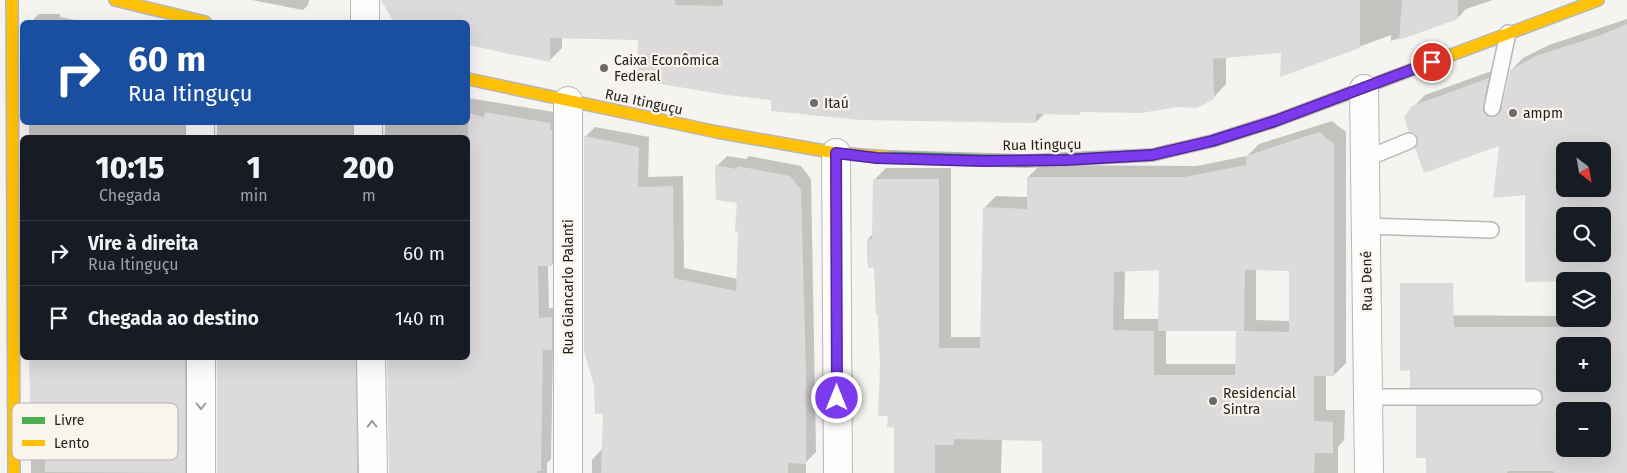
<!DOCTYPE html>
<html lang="pt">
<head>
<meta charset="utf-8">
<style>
	:root { --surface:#171b24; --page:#242831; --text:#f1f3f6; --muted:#9ea1a6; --line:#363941 }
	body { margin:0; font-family:"Fira Sans",sans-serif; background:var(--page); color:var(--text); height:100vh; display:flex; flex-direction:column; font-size:19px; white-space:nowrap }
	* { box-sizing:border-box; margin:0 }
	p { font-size:16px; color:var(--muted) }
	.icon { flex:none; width:28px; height:28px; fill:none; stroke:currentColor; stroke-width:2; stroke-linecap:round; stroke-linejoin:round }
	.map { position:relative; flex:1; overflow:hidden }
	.drawer { position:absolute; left:20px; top:135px; width:450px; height:225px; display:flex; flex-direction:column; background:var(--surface); border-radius:8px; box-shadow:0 5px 20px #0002 }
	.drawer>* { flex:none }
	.top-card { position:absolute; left:20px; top:20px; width:450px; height:105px; border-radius:8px; box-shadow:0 5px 20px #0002; background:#1a4fa0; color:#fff; overflow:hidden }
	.needle { width:32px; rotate:149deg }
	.tools { position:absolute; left:1556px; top:142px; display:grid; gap:10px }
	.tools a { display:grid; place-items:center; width:55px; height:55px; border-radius:8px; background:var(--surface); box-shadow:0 5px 20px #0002; font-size:25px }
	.pin { position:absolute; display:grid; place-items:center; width:42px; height:42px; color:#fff; margin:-21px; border:2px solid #fff; border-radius:50%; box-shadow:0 1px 5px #0007 }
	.me { position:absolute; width:55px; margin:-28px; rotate:0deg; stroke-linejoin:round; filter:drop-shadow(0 0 4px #0008) }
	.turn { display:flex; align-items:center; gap:18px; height:105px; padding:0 25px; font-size:22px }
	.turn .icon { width:65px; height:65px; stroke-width:2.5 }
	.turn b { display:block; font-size:35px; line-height:42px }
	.eta { display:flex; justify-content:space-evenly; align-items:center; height:85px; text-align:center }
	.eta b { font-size:30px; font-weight:800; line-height:35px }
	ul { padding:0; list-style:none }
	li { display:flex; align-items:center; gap:15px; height:65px; padding:0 25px; border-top:1px solid var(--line) }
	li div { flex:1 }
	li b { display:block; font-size:19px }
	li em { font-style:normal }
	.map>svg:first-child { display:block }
	.shadow { fill:#0003; fill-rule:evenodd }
	.building { fill:#dcdada; fill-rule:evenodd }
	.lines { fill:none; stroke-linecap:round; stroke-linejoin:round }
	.lane-casing { stroke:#b9b7b4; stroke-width:18 }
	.street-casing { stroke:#b9b7b4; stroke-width:30 }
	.fast-casing { stroke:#b9b7b4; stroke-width:14 }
	.slow-casing { stroke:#b9b7b4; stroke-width:14 }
	.lane { stroke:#fefdfd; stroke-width:15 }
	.street { stroke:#fefdfd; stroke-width:28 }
	.fast { stroke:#4caf50; stroke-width:11 }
	.slow { stroke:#ffc107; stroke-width:11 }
	.oneway { stroke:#9b9a99 }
	.route-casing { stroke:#51269a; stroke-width:12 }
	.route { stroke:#7c3aed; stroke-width:9 }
	.poi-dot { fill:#6c6b68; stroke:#f9f5ed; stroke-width:2 }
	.labels { text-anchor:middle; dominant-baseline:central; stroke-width:4.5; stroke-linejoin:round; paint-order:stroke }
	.poi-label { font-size:14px; fill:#22211e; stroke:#f9f5ed; text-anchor:start }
	.street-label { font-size:14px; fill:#22211e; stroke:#f9f5ed }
	.key { fill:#f9f5ed; stroke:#b8b5af; stroke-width:1 }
	.key-label { font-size:14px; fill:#22211e }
</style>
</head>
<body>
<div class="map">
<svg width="1627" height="473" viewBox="0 0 1627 473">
	<rect width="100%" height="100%" fill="#f6f4f0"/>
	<g class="shadow">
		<path d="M252,0H309L308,5L303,10Z"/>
		<path d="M389,0H1493L1466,9L1458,18L1391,41V35L1282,75V51L1226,56V84L1213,98L1177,106L1081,111L1079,114L1045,113L1036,122L640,39L562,37V48L549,61L506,53L468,44V22H396L389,10Z"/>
		<path d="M39,14H60V17L85,22H31Z"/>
		<path d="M1627,19V473H1427V457L1418,407L1429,395H1544L1540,388L1413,315L1565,316V319H1602V281H1582L1526,194L1500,144L1419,143L1413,107L1425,95L1500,68L1498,104L1503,106L1511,70L1523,58L1549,45ZM1565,151H1602V189H1565ZM1565,216H1602V254H1565ZM1565,346H1602V384H1565ZM1565,411H1602V449H1565Z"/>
		<path d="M468,98L560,113L562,254L552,265H548L549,308H562V339L553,348L551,459L547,463V473H390L388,358H468V138H385V122H468Z"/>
		<path d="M1332,121L1346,132V363L1334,375H1326V410H1345L1344,440L1338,447V473H1043V439H1002L1001,473H895L896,426L889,415L881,367L875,266L868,239L873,234L874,180L886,168H951V337H982L984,208L996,196L1028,197V177L1040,165L1196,166L1247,156L1259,144ZM1160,269L1159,319H1124L1125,270ZM1256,269L1290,270V321L1256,320ZM1166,329L1237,330V364H1166Z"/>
		<path d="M29,122H194L199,138H29Z"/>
		<path d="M217,122H362L366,138H217Z"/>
		<path d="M595,127L649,137L648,177L683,176L684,268L738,279V202L717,166L727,156L746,159L749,156L801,166L811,179L816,452L806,462V473H592V460L602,449L604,413L585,137Z"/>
		<path d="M30,358H195L200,473H31Z"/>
		<path d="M218,358H365L372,473H218Z"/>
	</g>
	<g class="building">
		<path d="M381,0H675V5L723,6V0H1360V48L1280,77L1281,53L1213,59L1214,99L1197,108L1177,107L1141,113L1079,112V115L1036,114V123L860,120L771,111V100L727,95L637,80L638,40L550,38V62L468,45V22H394Z"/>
		<path d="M1402,0H1458V19L1399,40Z"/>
		<path d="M1627,24V473H1554V471H1507V473H1426V458H1416V406H1534L1542,402L1543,397L1539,389L1534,388H1410V370L1400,371V283H1453L1454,327H1577L1579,319H1602V281L1525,282V195L1493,198L1499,146L1424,173L1415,148L1418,143V138L1414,133L1409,132L1404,117L1412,106L1489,78L1483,110L1486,115L1491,117H1495L1501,110L1510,70L1536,56L1601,35ZM1565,151H1602V189H1565ZM1565,216H1602V254H1565ZM1565,346H1602V384H1565ZM1565,411H1602V449H1565Z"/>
		<path d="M485,112L550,123V130H552V266H538L539,318L552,317V350H543L541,471H537V473H389L387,358H468V113L484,117Z"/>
		<path d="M1319,132L1334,144V376H1314V421L1333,422V453H1315L1314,473H1042V441L954,439V445H935V473H894V428L887,427L888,416H878L880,367L878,315L876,314L874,268H868L867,255V239H872L873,179H939V348H980L983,207L1027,209V177H1184L1246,165V156ZM1159,270L1158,331H1236L1235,375H1154V331L1113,330L1114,272ZM1245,270L1289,271V332L1244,331Z"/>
		<path d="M584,136L639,147L638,187L673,186L674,278L736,291L738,233L735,230L737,203L716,200L715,165L737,169V166L790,176L801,190L806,372V464L788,463V473H601L603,414H595L594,386L584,351Z"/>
		<path d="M29,358H185V473L45,472V448H31Z"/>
		<path d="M217,358H356L357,473H217Z"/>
	</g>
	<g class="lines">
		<defs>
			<g id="lane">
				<path d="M1492,108L1508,33"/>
				<path d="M1365,159L1409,141"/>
				<path d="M1366,226L1491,230"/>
				<path d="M1369,397H1534"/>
			</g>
			<g id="street">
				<path d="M365,0V22"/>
				<path d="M1364,89L1369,473"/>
				<path d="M568,101V473"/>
				<path d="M200,122V138"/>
				<path d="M368,122V138"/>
				<path d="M836,153L838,473"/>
				<path d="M201,358V473"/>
				<path d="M371,358L373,473"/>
			</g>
			<path id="fast" d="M889,157L1025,161L1153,155L1169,151"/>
			<g id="slow">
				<path d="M12,0L14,473"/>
				<path d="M115,0L205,22"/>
				<path d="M468,79L717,132L836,153L889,157"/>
				<path d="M1169,151L1212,141L1275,121L1598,0"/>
			</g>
		</defs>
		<use href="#lane" class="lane-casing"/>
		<use href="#street" class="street-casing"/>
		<use href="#fast" class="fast-casing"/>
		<use href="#slow" class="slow-casing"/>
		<use href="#lane" class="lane"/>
		<use href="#street" class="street"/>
		<use href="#fast" class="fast"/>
		<use href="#slow" class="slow"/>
	</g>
	<defs><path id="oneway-chevron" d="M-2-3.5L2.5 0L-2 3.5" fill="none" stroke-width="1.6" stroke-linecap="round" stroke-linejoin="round" transform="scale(1.25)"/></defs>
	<g class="oneway">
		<use href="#oneway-chevron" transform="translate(201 406) rotate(90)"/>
		<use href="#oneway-chevron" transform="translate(372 424) rotate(-91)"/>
	</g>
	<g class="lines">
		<defs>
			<path id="route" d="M837,398L836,153L877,158L983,161L1066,160L1152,155L1212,141L1275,121L1432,62"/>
		</defs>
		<use href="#route" class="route-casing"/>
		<use href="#route" class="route"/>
	</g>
	<g class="poi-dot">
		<circle cx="604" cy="68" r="5"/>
		<circle cx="814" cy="103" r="5"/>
		<circle cx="1513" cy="113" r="5"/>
		<circle cx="1213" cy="401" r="5"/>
	</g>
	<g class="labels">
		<g class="poi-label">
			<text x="614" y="60">Caixa Econômica<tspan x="614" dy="16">Federal</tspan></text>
			<text x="824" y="103">Itaú</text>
			<text x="1523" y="113">ampm</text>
			<text x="1223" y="393">Residencial<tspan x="1223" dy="16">Sintra</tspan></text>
		</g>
		<g class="street-label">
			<text transform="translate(644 102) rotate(12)">Rua Itinguçu</text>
			<text transform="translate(1042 145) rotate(-1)">Rua Itinguçu</text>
			<text transform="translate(1367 281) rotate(-91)">Rua Dené</text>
			<text transform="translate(568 287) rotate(-90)">Rua Giancarlo Palanti</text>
		</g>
	</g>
	<rect x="12" y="403" width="166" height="57" rx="8" class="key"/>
	<rect x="22" y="417" width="23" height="7" fill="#4caf50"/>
	<rect x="22" y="440" width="23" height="6" fill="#ffc107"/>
	<g class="key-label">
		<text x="54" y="425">Livre</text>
		<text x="54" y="448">Lento</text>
	</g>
</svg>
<div class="tools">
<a><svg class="needle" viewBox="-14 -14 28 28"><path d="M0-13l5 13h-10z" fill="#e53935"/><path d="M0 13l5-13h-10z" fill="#9ea1a6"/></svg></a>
<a><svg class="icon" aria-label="search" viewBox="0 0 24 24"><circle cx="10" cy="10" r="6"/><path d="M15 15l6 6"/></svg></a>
<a><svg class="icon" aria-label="layers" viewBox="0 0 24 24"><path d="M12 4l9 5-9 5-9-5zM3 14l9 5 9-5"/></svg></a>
<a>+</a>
<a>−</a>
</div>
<div class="pin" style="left:1432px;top:62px;background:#d93025"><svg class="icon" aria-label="arrive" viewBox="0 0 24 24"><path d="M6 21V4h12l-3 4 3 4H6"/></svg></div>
<svg class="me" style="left:837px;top:398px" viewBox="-20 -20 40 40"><circle r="17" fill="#7c3aed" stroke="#fff" stroke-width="3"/><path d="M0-11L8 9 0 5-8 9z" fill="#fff"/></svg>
<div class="top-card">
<div class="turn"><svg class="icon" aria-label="right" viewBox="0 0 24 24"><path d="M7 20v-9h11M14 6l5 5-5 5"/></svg><div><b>60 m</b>Rua Itinguçu</div></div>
</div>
<section class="drawer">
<div class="eta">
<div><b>10:15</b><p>Chegada</p></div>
<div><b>1</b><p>min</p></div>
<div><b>200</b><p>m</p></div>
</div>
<ul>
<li><svg class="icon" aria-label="right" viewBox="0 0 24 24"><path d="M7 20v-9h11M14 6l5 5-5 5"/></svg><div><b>Vire à direita</b><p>Rua Itinguçu</p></div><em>60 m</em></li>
<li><svg class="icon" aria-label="arrive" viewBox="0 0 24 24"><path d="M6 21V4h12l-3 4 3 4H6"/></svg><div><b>Chegada ao destino</b></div><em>140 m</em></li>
</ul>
</section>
</div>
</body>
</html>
